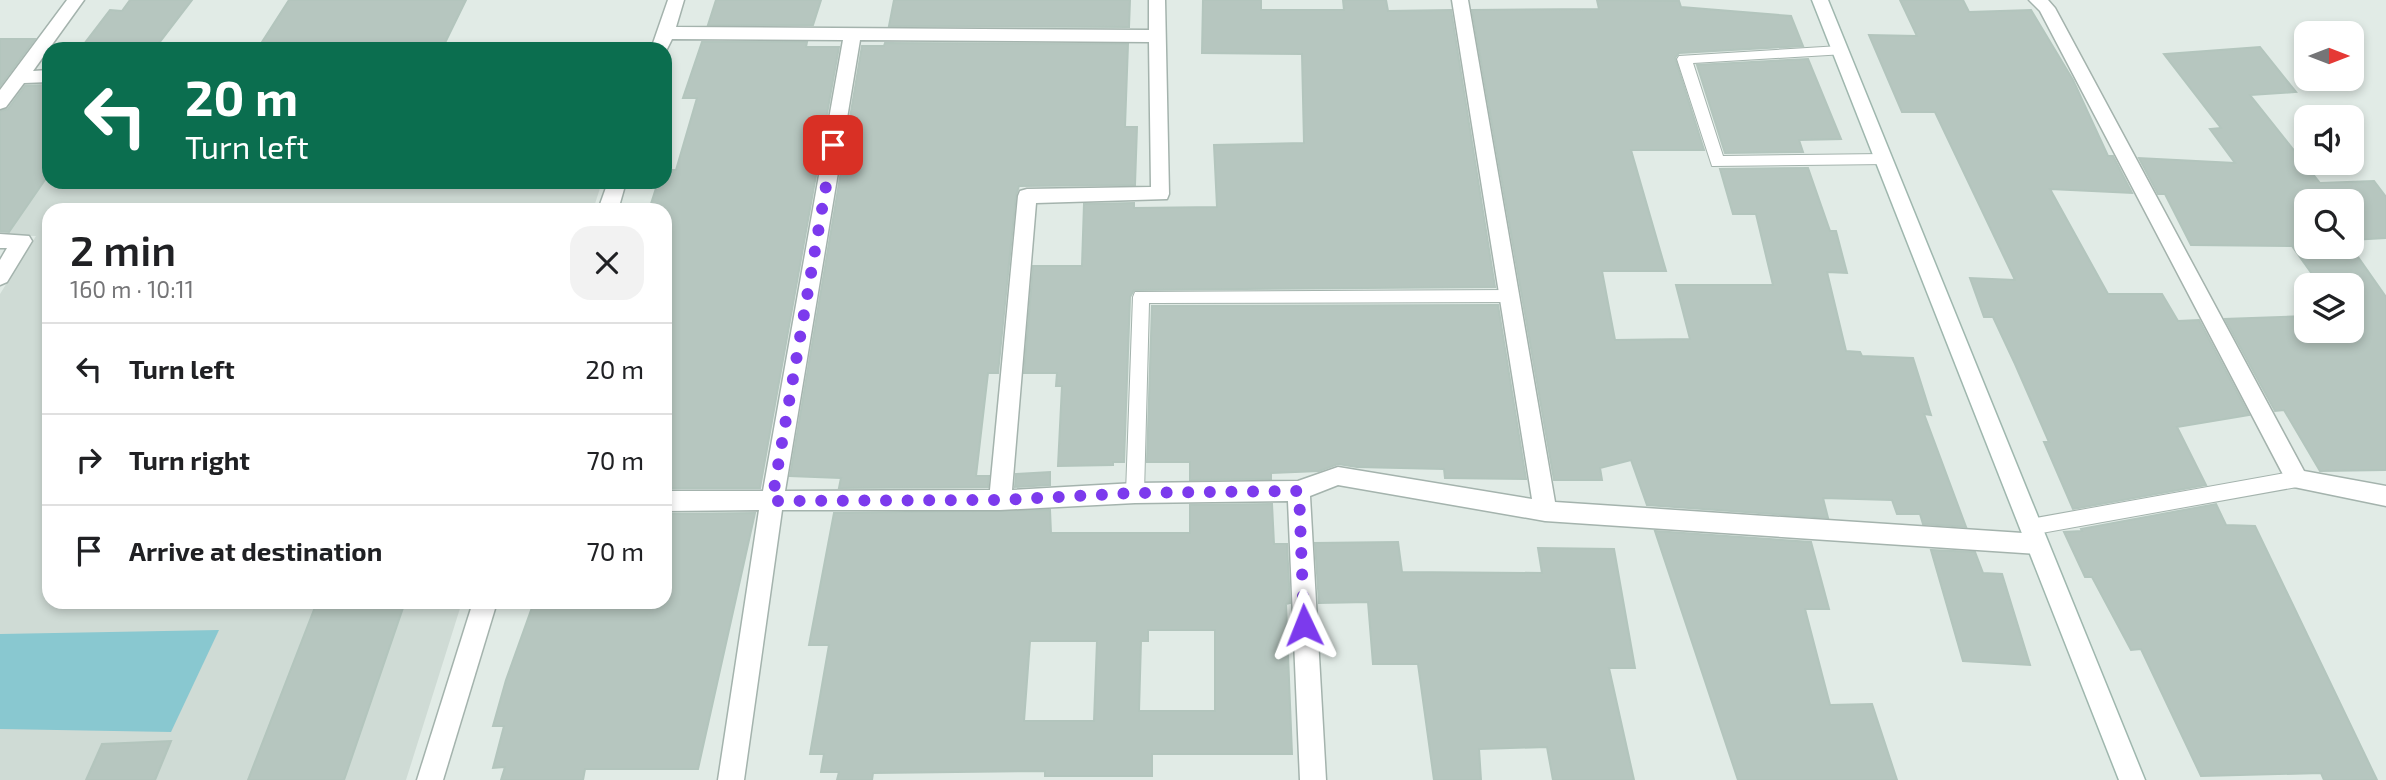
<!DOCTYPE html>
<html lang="en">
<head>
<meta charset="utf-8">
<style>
	:root { --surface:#fff; --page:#f2f2f2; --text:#202124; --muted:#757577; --line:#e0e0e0 }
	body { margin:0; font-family:"Exo 2",sans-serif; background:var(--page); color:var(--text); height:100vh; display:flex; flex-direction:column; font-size:26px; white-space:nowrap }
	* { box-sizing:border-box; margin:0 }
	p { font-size:23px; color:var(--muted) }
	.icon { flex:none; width:38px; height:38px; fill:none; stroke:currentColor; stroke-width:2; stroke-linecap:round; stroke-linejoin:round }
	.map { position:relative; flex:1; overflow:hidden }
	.side { position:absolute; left:42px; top:203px; width:630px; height:406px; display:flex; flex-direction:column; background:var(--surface); border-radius:21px; box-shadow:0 4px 10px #0003 }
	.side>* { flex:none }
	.banner { position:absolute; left:42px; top:42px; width:630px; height:147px; border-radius:21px; box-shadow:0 4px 10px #0003; background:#0b6e4f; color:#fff; overflow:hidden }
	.needle { width:46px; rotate:90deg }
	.buttons { position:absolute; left:2294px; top:21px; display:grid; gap:14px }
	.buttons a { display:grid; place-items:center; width:70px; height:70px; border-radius:14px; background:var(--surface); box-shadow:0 4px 10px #0003; font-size:35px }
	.pin { position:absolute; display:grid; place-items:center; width:60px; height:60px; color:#fff; margin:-30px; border-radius:14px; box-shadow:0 4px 10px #0006 }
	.me { position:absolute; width:77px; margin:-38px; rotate:358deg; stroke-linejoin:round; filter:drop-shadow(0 0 5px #0008) }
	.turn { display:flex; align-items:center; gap:24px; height:147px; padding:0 28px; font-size:32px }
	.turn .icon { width:91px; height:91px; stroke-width:2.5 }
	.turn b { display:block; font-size:49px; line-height:60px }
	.round { display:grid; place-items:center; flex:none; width:74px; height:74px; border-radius:21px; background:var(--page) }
	.overview { display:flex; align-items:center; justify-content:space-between; height:119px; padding:0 28px }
	h1 { font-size:42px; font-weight:600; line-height:52px }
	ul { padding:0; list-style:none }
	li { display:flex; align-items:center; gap:21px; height:91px; padding:0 28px; border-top:2px solid var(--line) }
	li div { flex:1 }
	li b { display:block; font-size:26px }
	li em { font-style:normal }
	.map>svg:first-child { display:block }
	.built { fill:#cfdbd5 }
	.water { fill:#89c8d0 }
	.building { fill:#b6c6bf; stroke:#b3c5bd; stroke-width:2; fill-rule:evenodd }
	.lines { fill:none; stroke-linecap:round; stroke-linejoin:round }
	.lane-casing { stroke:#a4b3ad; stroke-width:2 }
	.street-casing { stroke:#a4b3ad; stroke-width:3 }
	.secondary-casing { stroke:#9fb7ae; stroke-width:3 }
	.lane { fill:#fff; fill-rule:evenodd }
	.street { fill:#fff; fill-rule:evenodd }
	.secondary { fill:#fff; fill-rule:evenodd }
	.route { stroke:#7c3aed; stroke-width:12; stroke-dasharray:0 21.6 }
</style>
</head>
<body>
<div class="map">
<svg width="2386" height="780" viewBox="0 0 2386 780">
	<rect width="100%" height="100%" fill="#e1ebe6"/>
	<path class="built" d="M23,80H49V182H602L593,210H49V602H462L406,780H0V294L36,236L0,235V112Z"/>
	<path class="water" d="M219,630L171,732L0,729V634Z"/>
	<g class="building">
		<path d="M130,0H192L156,47L84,44L110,10L122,11Z"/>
		<path d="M289,0H466L442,49H334L338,44L262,42Z"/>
		<path d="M716,0H821L813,25H708Z"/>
		<path d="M894,0H1130L1129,27L889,26Z"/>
		<path d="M1203,0H1261V10H1344L1343,0H1386L1388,11L1451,10L1495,287L1134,290L1130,297L1124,462H1113V465L1058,466L1062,386H1056L1057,373H1024L1033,266H1082L1084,204L1134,203V208L1217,207L1214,145L1304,143L1302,54L1202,53Z"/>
		<path d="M1597,0L1679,1L1681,7L1791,16L1803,46L1679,53L1675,58L1704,150H1631L1666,271H1602L1615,340L1690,339L1676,285H1773L1756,214H1733L1720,169L1808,168L1830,231H1836L1847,273L1827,272L1846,351L1860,352L1862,356L1913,358L1931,415L1924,414L1966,527L1923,524L1920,514H1897L1892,500L1823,498L1828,518L1647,505L1631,460L1600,468L1602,480H1554L1472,10L1599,9Z"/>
		<path d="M1900,0H1963L1969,12L2031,10L2073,80L2108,156H2113L2132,193L2050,189L2108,294H2162L2178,321L2199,320L2249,415L2177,427L2206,485L2073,509L2044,442H2049L2015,364L1993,317H1984L1970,278L2015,280L1935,112H1902L1869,35L1917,36Z"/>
		<path d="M0,39H35L0,86Z"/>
		<path d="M702,42H807L806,47H839L760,488H665V210H649L658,182H665V170H676L697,98H683Z"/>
		<path d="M885,43L1128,44L1125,127H1137L1135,185L1019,186L1016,195L998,373H988L976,476H989L988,487L839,488L841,478L790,476L862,46H884Z"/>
		<path d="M2260,47L2296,92L2250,95L2320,183L2374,181L2386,197V238L2352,240V201H2306V247H2351L2386,297V470L2320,471L2284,410L2275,411L2225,319L2306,316V331H2352V285H2320L2292,246L2191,245L2165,194H2158L2139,158L2235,163L2210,129L2221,128L2164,54Z"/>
		<path d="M1808,59L1841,139L1799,140L1803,152L1725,153L1697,65Z"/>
		<path d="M49,85V174L9,232L0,231V111L8,109L25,86Z"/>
		<path d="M1498,305L1526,479L1445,478L1444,469L1357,467L1338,464L1319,471L1271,473V479L1190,480V462H1147L1152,306Z"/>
		<path d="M1050,472V485L1015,487L1016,474Z"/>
		<path d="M1272,504L1274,544H1287L1290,603L1286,604L1292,754H1152V776H1045V771L873,773L872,780H837L839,772H821L824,754H810L829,645H809L834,513L1050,510L1051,533H1190V505ZM1148,630H1215V711H1139L1141,641H1148ZM1030,641H1097L1094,721H1024Z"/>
		<path d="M2216,504L2226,525L2255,526L2377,780H2324L2321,773L2201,776L2141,649L2131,650L2092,577H2085L2064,532L2082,531L2081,529Z"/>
		<path d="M755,513L698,769H585L583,780H501L505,767L493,768L504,726H493L506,680L534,602H665V514Z"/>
		<path d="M1655,531L1811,542L1829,609H1805L1830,705L1872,704L1897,780H1738Z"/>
		<path d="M1398,542L1402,572L1542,573L1538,548L1614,549L1635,668H1609L1634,780H1553L1547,747L1479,749L1481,780H1434L1418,664H1373L1368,602L1319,603L1315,543Z"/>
		<path d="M1931,550L1975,552L1983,573L2002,574L2030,665L1963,661Z"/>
		<path d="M317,602H405L344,780H248Z"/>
		<path d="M171,741L155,780H86L102,744Z"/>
	</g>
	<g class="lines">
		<defs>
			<g id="lane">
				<path d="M1840,46L1845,48L1847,51L1845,54L1693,63L1723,156L1883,154L1888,156L1891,160L1888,164L1712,166L1677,59L1679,56Z"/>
				<path d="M1510,290L1516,291L1518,296L1516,301L1510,302L1149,303L1144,493L1142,499L1135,501L1128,499L1126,493L1133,297L1135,292Z"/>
				<path d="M2297,471L2303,473L2306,479L2303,485L2297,487L2030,535L2023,533L2021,527L2023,521L2030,519Z"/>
			</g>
			<g id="street">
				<path d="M67,0H84L33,71L49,70V82L24,83L6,107L0,109V90Z"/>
				<path d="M668,0H684L676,27L1149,30V0H1165L1169,194L1167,199L1036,203L1012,490L1135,483L1298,481L1338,467L1532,499L1452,0H1468L1555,502L2037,534L2045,537L2048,544L2045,551L2037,554L1545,521L1338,485L1310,496L1326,780H1300L1288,501L1135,503L1000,510H782L744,780H718L759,510L665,511V491H763L843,40L672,39L665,53V49H651ZM860,40L1149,42L1151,187L1027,189L1020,191L1018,196L990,490L785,491Z"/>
				<path d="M2029,0H2048L2055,8L2304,471L2386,486V506L2289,486L2040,11Z"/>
				<path d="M608,182H626L618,210H598Z"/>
				<path d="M0,234L29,236L32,241L7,282L0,285V260L7,248H0Z"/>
				<path d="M473,602H497L443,780H417Z"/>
			</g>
			<path id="secondary" d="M1812,0H1828L2145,780H2119Z"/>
		</defs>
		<use href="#lane" class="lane-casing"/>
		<use href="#street" class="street-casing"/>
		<use href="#secondary" class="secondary-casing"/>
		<use href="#lane" class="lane"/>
		<use href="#street" class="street"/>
		<use href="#secondary" class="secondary"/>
	</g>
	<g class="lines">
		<path class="route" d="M833,145L772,501L1000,500L1135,493L1299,491L1304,625"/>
	</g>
</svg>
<div class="buttons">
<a><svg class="needle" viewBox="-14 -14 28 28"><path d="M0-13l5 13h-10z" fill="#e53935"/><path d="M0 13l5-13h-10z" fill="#757577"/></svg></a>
<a><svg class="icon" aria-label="sound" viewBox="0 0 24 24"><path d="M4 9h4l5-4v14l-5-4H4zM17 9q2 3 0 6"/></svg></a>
<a><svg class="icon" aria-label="search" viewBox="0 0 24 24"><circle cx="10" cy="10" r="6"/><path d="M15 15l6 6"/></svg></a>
<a><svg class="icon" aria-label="layers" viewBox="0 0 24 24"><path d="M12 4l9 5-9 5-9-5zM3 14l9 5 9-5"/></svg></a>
</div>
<div class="pin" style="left:833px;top:145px;background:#d93025"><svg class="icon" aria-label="arrive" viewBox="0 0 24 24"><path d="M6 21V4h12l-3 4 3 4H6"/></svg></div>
<svg class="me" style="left:1304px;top:625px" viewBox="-20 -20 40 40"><path d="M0-17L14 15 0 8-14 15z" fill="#7c3aed" stroke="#fff" stroke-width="4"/></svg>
<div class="banner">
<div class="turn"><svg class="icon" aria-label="left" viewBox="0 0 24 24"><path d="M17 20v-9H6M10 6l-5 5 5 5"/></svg><div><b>20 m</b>Turn left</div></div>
</div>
<section class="side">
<div class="overview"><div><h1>2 min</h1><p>160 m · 10:11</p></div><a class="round"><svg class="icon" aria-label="close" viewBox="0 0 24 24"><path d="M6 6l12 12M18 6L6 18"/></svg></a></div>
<ul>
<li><svg class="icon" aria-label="left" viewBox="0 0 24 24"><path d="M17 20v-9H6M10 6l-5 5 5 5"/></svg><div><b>Turn left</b></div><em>20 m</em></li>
<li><svg class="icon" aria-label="right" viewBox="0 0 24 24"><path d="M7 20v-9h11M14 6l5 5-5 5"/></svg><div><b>Turn right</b></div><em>70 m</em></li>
<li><svg class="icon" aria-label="arrive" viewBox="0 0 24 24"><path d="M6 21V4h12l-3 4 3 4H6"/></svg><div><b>Arrive at destination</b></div><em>70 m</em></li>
</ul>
</section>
</div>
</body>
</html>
